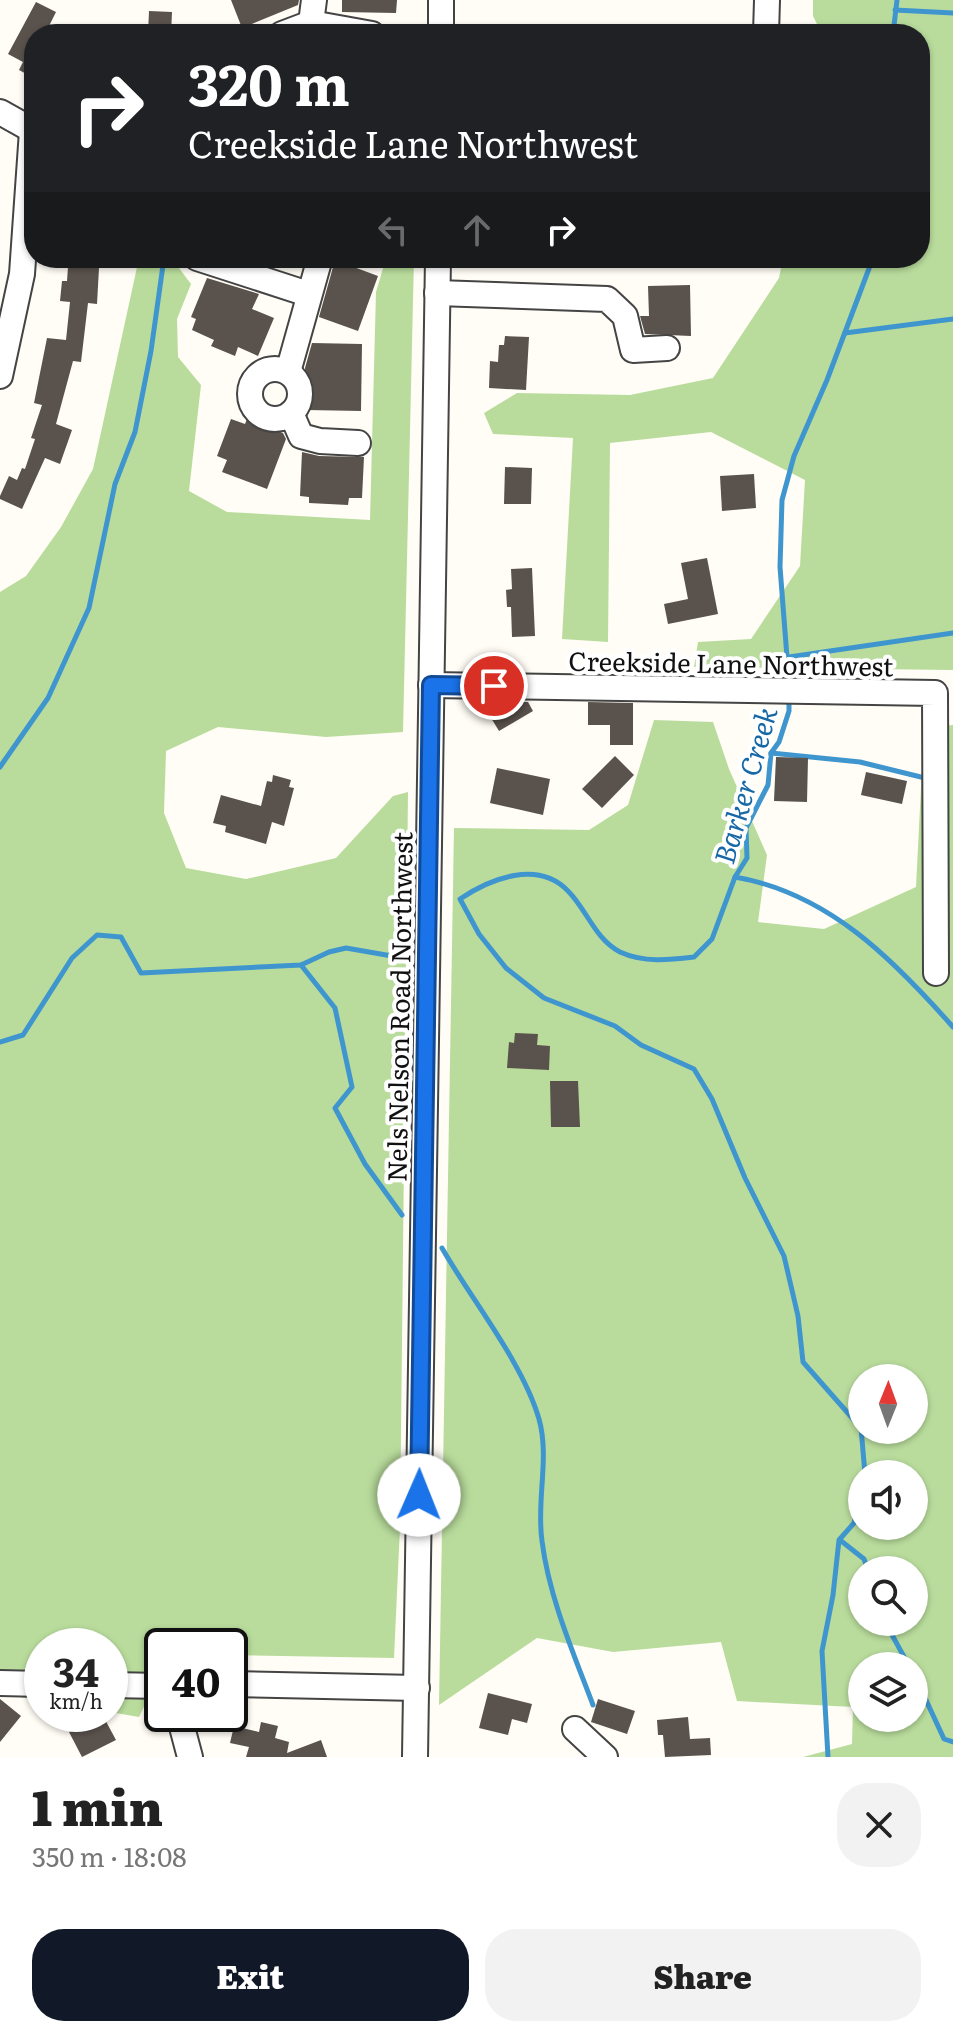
<!DOCTYPE html>
<html lang="en">
<head>
<meta charset="utf-8">
<style>
	:root { --surface:#fff; --page:#f2f2f2; --text:#222; --muted:#767676; --accent:#111827 }
	body { margin:0; font-family:Literata,serif; background:var(--page); color:var(--text); height:100vh; display:flex; flex-direction:column; font-size:30px; white-space:nowrap }
	* { box-sizing:border-box; margin:0 }
	p { font-size:26px; color:var(--muted) }
	.icon { flex:none; width:44px; height:44px; fill:none; stroke:currentColor; stroke-width:2; stroke-linecap:round; stroke-linejoin:round }
	.map { position:relative; height:1757px; overflow:hidden }
	.panel { display:flex; flex-direction:column; background:var(--surface); flex:1 }
	.panel>* { flex:none }
	.guide { position:absolute; left:24px; top:24px; width:906px; height:244px; border-radius:32px; box-shadow:0 2px 6px #0004; background:#202124; color:#fff; overflow:hidden }
	.needle { width:52px; rotate:1deg }
	.fabs { position:absolute; left:848px; top:1364px; display:grid; gap:16px }
	.fabs a { display:grid; place-items:center; width:80px; height:80px; border-radius:50%; background:var(--surface); box-shadow:0 2px 6px #0004; font-size:40px }
	.speed { position:absolute; left:24px; top:1628px; display:flex; gap:16px; font-size:40px; font-weight:700; text-align:center }
	.speed>* { display:grid; place-content:center; width:104px; height:104px; border-radius:50%; background:var(--surface); box-shadow:0 2px 6px #0004; line-height:1 }
	.speed small { font-size:20px; font-weight:400 }
	.speed .limit { border:4px solid #111; border-radius:12px; background:#fff; color:#111 }
	.pin { position:absolute; display:grid; place-items:center; width:68px; height:68px; color:#fff; margin:-34px; border:4px solid #fff; border-radius:50%; box-shadow:0 2px 8px #0007 }
	.me { position:absolute; width:88px; margin:-44px; rotate:1deg; stroke-linejoin:round; filter:drop-shadow(0 0 6px #0008) }
	.turn { display:flex; align-items:center; gap:28px; height:168px; padding:0 32px; font-size:36px }
	.turn .icon { width:104px; height:104px; stroke-width:2.5 }
	.turn b { display:block; font-size:56px; line-height:68px }
	.lanes { display:flex; align-items:center; height:76px; padding:0 32px; background:#0003; justify-content:center; gap:40px; direction:ltr }
	.lanes .off { opacity:.35 }
	.round { display:grid; place-items:center; flex:none; width:84px; height:84px; border-radius:32px; background:var(--page) }
	.head { display:flex; align-items:center; justify-content:space-between; height:136px; padding:0 32px }
	h1 { font-size:48px; font-weight:800; line-height:60px }
	.primary-button { display:flex; gap:16px; margin-top:auto; padding:16px 32px }
	.primary-button a { flex:1; height:92px; border-radius:32px; background:var(--accent); color:#fff; font-size:32px; font-weight:800; line-height:92px; text-align:center }
	.primary-button a+a { background:var(--page); color:var(--text) }
	.map>svg:first-child { display:block }
	.forest { fill:#b9dc9c; fill-rule:evenodd }
	.lines { fill:none; stroke-linecap:round; stroke-linejoin:round }
	.stream { stroke:#3f96cf; stroke-width:5 }
	.building { fill:#5a524d }
	.minor-casing { stroke:#444; stroke-width:28 }
	.minor { stroke:#fff; stroke-width:24 }
	.route-casing { stroke:#114b97; stroke-width:20 }
	.route { stroke:#1a73e8; stroke-width:14 }
	.labels { text-anchor:middle; dominant-baseline:central; stroke-width:8; stroke-linejoin:round; paint-order:stroke }
	.street-label { font-size:26px; fill:#111; stroke:#fff }
	.water-label { font-size:28px; font-style:italic; fill:#1768a6; stroke:#fff }
</style>
</head>
<body>
<div class="map">
<svg width="953" height="1757" viewBox="0 0 953 1757">
	<rect width="100%" height="100%" fill="#fffdf5"/>
	<g class="forest">
		<path d="M813,0H953V670L694,667L698,642L751,639L800,566L805,480L711,432L610,443L608,642L562,639L573,438L493,434L484,413L517,393L630,395L713,378L779,278L783,258H920V34H822L813,16Z"/>
		<path d="M139,258H178L176,264L191,284L177,319L178,357L201,385L189,491L227,512L370,520L376,292L386,258H414L403,732L326,737L218,727L166,751L164,813L186,868L246,879L336,858L393,796L408,792L400,1527L394,1658L230,1655V1646H162V1669L139,1717L110,1712V1646H42V1701L0,1693V592L26,576L61,527L93,469Z"/>
		<path d="M654,720L713,722L729,769L767,855L758,922L824,929L916,887L924,728L953,725V1757H803L852,1744L853,1707L737,1701L721,1642L613,1652L537,1638L439,1705L454,828L589,830L628,805ZM862,1378H914V1430H862ZM862,1474H914V1526H862ZM862,1570H914V1622H862ZM862,1666H914V1718H862Z"/>
	</g>
	<g class="lines">
		<g class="stream">
			<path d="M895,10L953,13"/>
			<path d="M893,34L897,0"/>
			<path d="M845,333L953,319"/>
			<path d="M789,657L953,633"/>
			<path d="M789,683L780,567L782,500L794,456L827,380L873,258"/>
			<path d="M789,697V711L779,742L771,753L768,785L746,828L747,858L735,877L712,939L694,957C669,960 644,963 620,952C595,939 587,910 568,891C538,860 491,878 460,899L479,934L506,968L544,998L615,1026L641,1045L694,1069L712,1099L745,1178L784,1256L798,1316L803,1362L861,1428L865,1474"/>
			<path d="M771,753L860,762L929,779"/>
			<path d="M0,767L48,698L89,608L115,484L135,432L151,351L164,258"/>
			<path d="M735,877C828,893 893,959 953,1027"/>
			<path d="M301,965L335,1008L352,1087L335,1108L365,1164L402,1215"/>
			<path d="M0,1042L23,1035L72,958L97,935L121,937L141,973L301,965L329,952L346,948L392,956L401,936"/>
			<path d="M442,1248C471,1299 523,1363 539,1419C550,1458 536,1501 542,1541C549,1597 573,1652 593,1705"/>
			<path d="M840,1540L864,1559L868,1570"/>
			<path d="M885,1622L909,1666"/>
			<path d="M914,1674L944,1739L953,1742"/>
			<path d="M828,1757L822,1651L833,1595L839,1540L854,1523L862,1495"/>
		</g>
	</g>
	<g class="building">
		<path d="M231,0H299L298,5L242,28Z"/>
		<path d="M342,0H397L396,13L342,12Z"/>
		<path d="M36,2L56,12L45,34H34V78L19,70L23,62L8,54Z"/>
		<path d="M149,11L172,12L171,34H148Z"/>
		<path d="M335,260L378,276L358,331L319,317Z"/>
		<path d="M68,267L99,268L97,304L88,303L81,362L73,361L56,424L72,430L60,464L45,458L22,509L0,499V496L9,476L17,480L22,468L25,469L35,439L31,438L42,405L34,403L47,338L66,340L70,302L60,301L62,281H67Z"/>
		<path d="M207,278L259,294L252,309L274,318L258,356L238,347L235,356L211,346L214,340L192,330L196,319L191,317Z"/>
		<path d="M690,285L691,336L645,334L640,316H649L648,286Z"/>
		<path d="M505,336L529,337L526,390L489,388L490,361L498,362L499,345H504Z"/>
		<path d="M312,343L362,344L361,411L307,410L305,368Z"/>
		<path d="M231,419L245,424L247,419L283,433L286,439L267,489L222,472L227,460L217,456Z"/>
		<path d="M302,452L319,456L364,457L362,498H349L348,505L309,503V497L300,496Z"/>
		<path d="M505,467L532,468L531,504H504Z"/>
		<path d="M754,474L756,508L722,511L720,476Z"/>
		<path d="M707,558L718,614L668,624L664,604L688,599L681,563Z"/>
		<path d="M532,568L535,636L512,637L511,607H507L506,590L512,589L511,569Z"/>
		<path d="M486,701L528,702L533,711L499,731L482,703Z"/>
		<path d="M588,702L633,703V745H610V725H588Z"/>
		<path d="M615,756L634,775L602,808L582,789Z"/>
		<path d="M776,757L808,758L807,802L774,801Z"/>
		<path d="M497,768L550,779L543,815L490,803Z"/>
		<path d="M866,772L907,781L902,804L861,795Z"/>
		<path d="M273,775L291,780L289,787L294,788L284,826L272,822L266,844L225,832L226,826L213,823L221,795L261,806L267,781L272,782Z"/>
		<path d="M515,1033L538,1034L537,1045L550,1046L549,1070L507,1068L509,1042L514,1043Z"/>
		<path d="M550,1081H578L580,1127H551Z"/>
		<path d="M488,1693L532,1704L527,1723L512,1719L508,1735L479,1728Z"/>
		<path d="M0,1699L21,1716L0,1742Z"/>
		<path d="M598,1699L635,1711L627,1734L591,1722Z"/>
		<path d="M102,1714L116,1740L82,1757L69,1732Z"/>
		<path d="M688,1717L690,1739L710,1738L711,1755L665,1757L663,1735H658L657,1720Z"/>
		<path d="M261,1722L278,1726L275,1738L289,1742L287,1753L321,1740L327,1757H246L249,1747L230,1743L234,1726L259,1732Z"/>
	</g>
	<g class="lines">
		<defs>
			<g id="minor">
				<path d="M311,23L372,34"/>
				<path d="M282,34L311,23L314,0"/>
				<path d="M441,34V0"/>
				<path d="M766,34L767,0"/>
				<path d="M0,112L34,131"/>
				<path d="M197,258L308,294"/>
				<path d="M437,293L607,299L625,316L633,350L667,348"/>
				<circle cx="275" cy="394" r="25"/>
				<path d="M288,372L320,258"/>
				<path d="M0,376L22,274L32,131"/>
				<path d="M291,413L301,436L320,441L358,443"/>
				<path d="M431,685L935,693L936,973"/>
				<path d="M0,1683L42,1684"/>
				<path d="M230,1684L417,1688"/>
				<path d="M110,1685L162,1686"/>
				<path d="M185,1714L182,1727L190,1757"/>
				<path d="M575,1729L605,1757"/>
				<path d="M415,1757L438,258"/>
			</g>
		</defs>
		<use href="#minor" class="minor-casing"/>
		<use href="#minor" class="minor"/>
	</g>
	<g class="lines">
		<defs>
			<path id="route" d="M419,1495L431,685L494,686"/>
		</defs>
		<use href="#route" class="route-casing"/>
		<use href="#route" class="route"/>
	</g>
	<g class="labels">
		<g class="street-label">
			<text transform="translate(731 662) rotate(1)">Creekside Lane Northwest</text>
			<text transform="translate(398 1007) rotate(-89)">Nels Nelson Road Northwest</text>
		</g>
		<g class="water-label">
			<text transform="translate(744 785) rotate(-74)">Barker Creek</text>
		</g>
	</g>
</svg>
<div class="fabs">
<a><svg class="needle" viewBox="-14 -14 28 28"><path d="M0-13l5 13h-10z" fill="#e53935"/><path d="M0 13l5-13h-10z" fill="#767676"/></svg></a>
<a><svg class="icon" aria-label="sound" viewBox="0 0 24 24"><path d="M4 9h4l5-4v14l-5-4H4zM17 9q2 3 0 6"/></svg></a>
<a><svg class="icon" aria-label="search" viewBox="0 0 24 24"><circle cx="10" cy="10" r="6"/><path d="M15 15l6 6"/></svg></a>
<a><svg class="icon" aria-label="layers" viewBox="0 0 24 24"><path d="M12 4l9 5-9 5-9-5zM3 14l9 5 9-5"/></svg></a>
</div>
<div class="speed"><div>34<small>km/h</small></div><div class="limit">40</div></div>
<div class="pin" style="left:494px;top:686px;background:#d93025"><svg class="icon" aria-label="arrive" viewBox="0 0 24 24"><path d="M6 21V4h12l-3 4 3 4H6"/></svg></div>
<svg class="me" style="left:419px;top:1495px" viewBox="-20 -20 40 40"><circle r="19" fill="#fff"/><path d="M0-13L10 11 0 6-10 11z" fill="#1a73e8"/></svg>
<div class="guide">
<div class="turn"><svg class="icon" aria-label="right" viewBox="0 0 24 24"><path d="M7 20v-9h11M14 6l5 5-5 5"/></svg><div><b>320 m</b>Creekside Lane Northwest</div></div>
<div class="lanes"><svg class="icon off" aria-label="left" viewBox="0 0 24 24"><path d="M17 20v-9H6M10 6l-5 5 5 5"/></svg><svg class="icon off" aria-label="ahead" viewBox="0 0 24 24"><path d="M12 20V5M6 11l6-6 6 6"/></svg><svg class="icon" aria-label="right" viewBox="0 0 24 24"><path d="M7 20v-9h11M14 6l5 5-5 5"/></svg></div>
</div>
</div>
<section class="panel">
<div class="head"><div><h1>1 min</h1><p>350 m · 18:08</p></div><a class="round"><svg class="icon" aria-label="close" viewBox="0 0 24 24"><path d="M6 6l12 12M18 6L6 18"/></svg></a></div>
<div class="primary-button"><a>Exit</a><a>Share</a></div>
</section>
</body>
</html>
